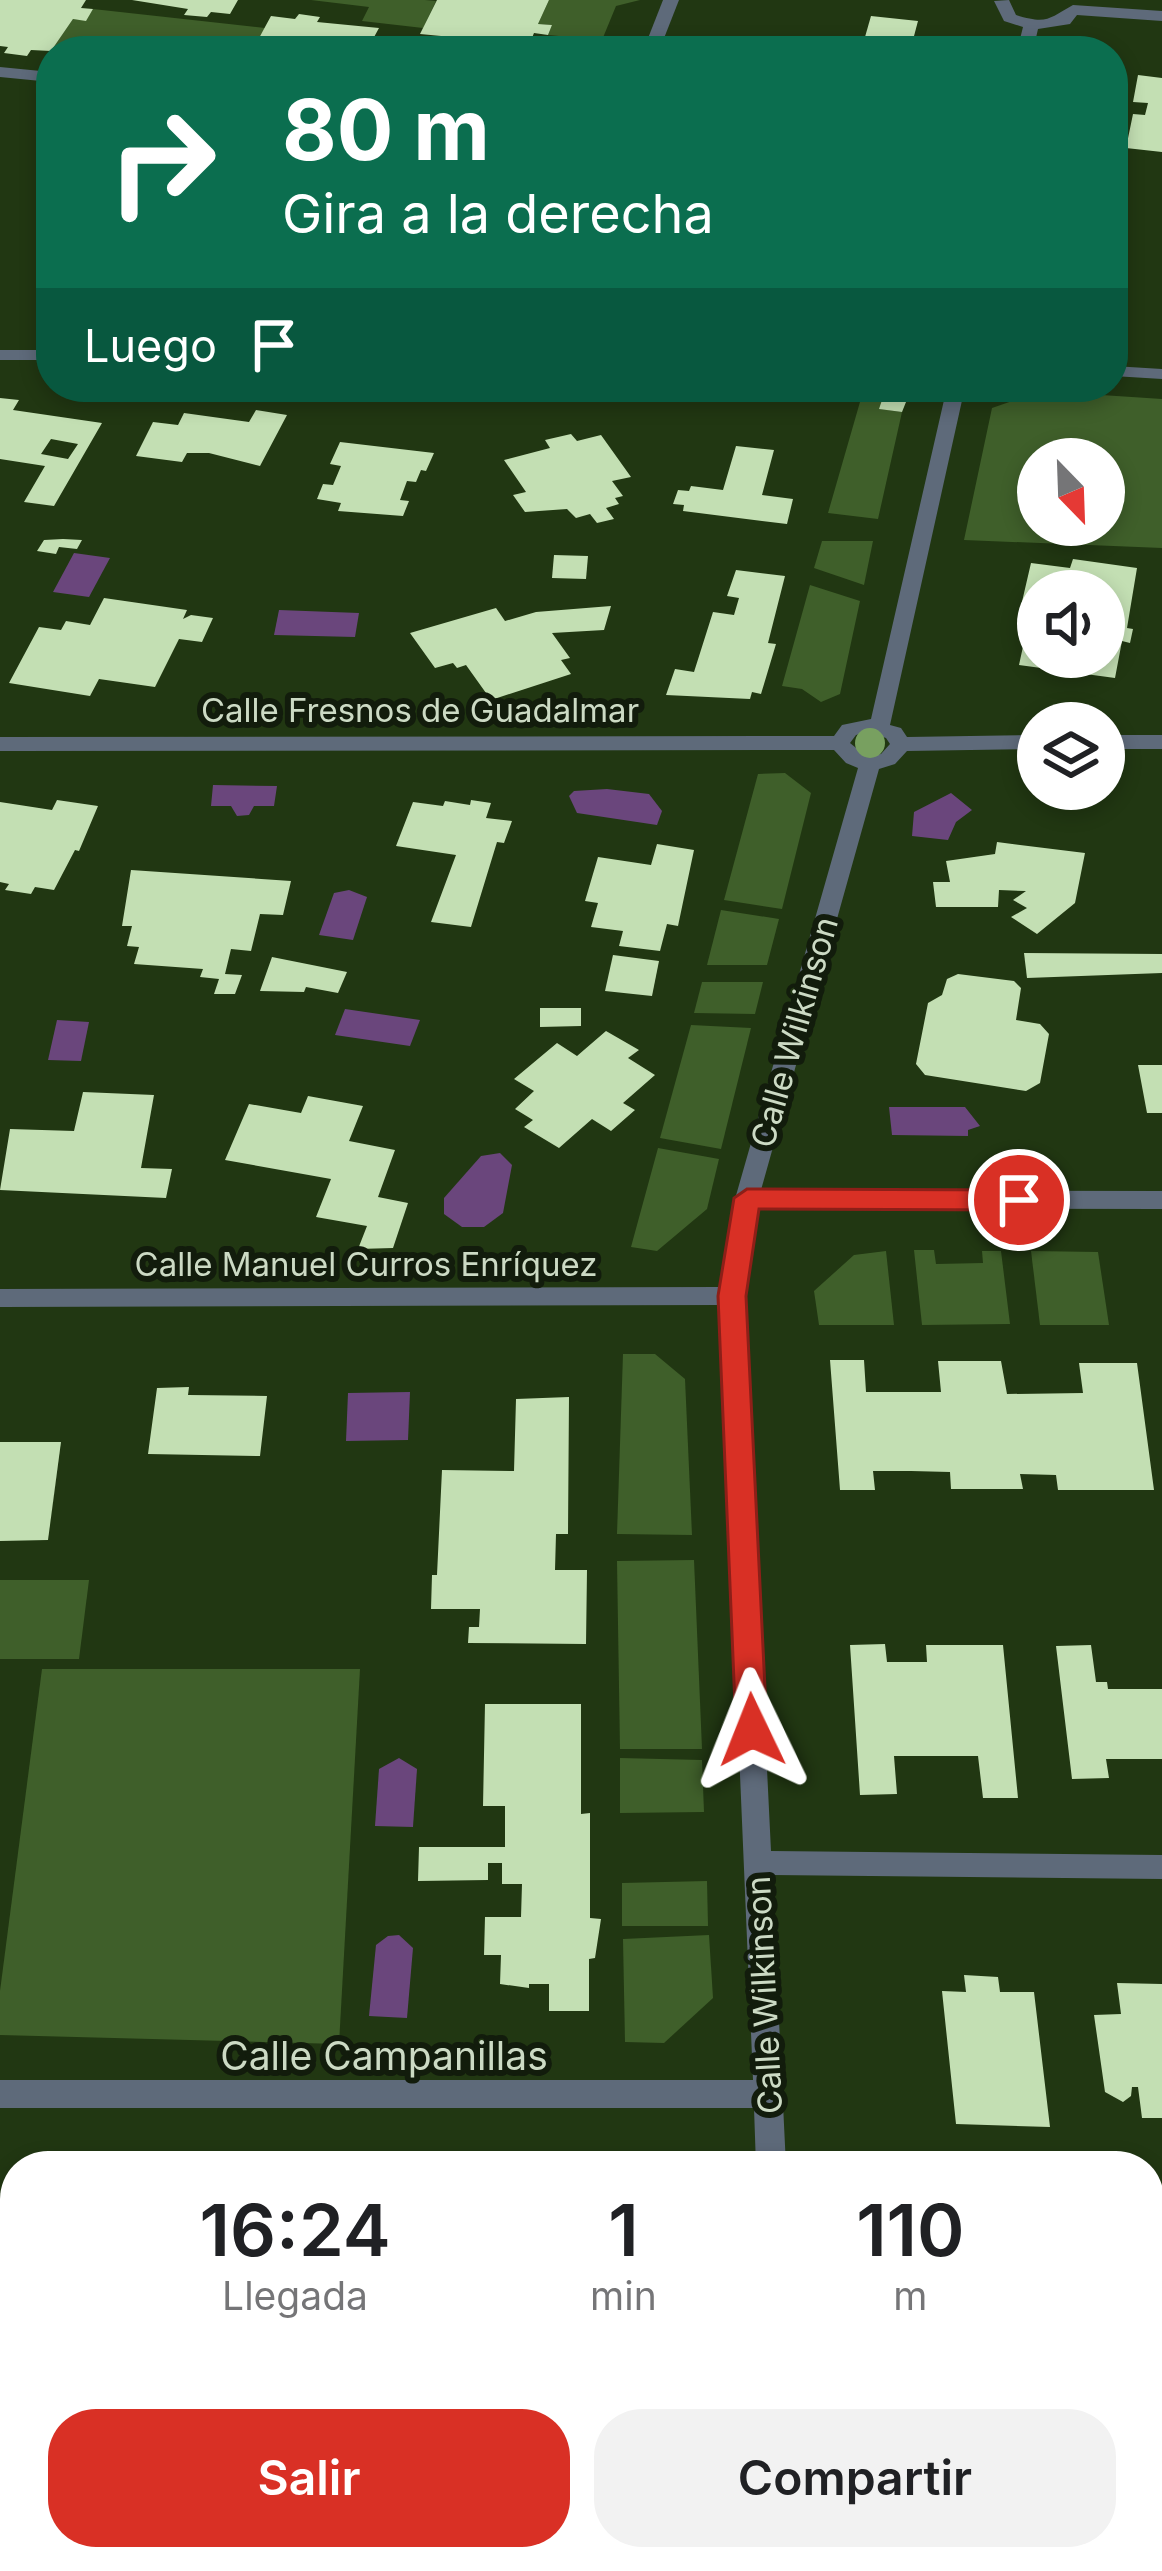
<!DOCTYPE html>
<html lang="es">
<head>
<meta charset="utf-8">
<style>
	:root { --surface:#fff; --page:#f2f2f2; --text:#202124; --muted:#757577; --accent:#d93025 }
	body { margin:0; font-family:Inter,sans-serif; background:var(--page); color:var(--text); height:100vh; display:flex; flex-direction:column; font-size:45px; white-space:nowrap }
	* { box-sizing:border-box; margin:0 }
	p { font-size:39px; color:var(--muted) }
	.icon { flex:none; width:66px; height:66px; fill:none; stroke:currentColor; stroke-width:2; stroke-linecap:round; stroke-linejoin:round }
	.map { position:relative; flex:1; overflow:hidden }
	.side { position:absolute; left:0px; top:2151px; width:1164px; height:420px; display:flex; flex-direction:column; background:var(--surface); border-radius:48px 48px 0 0; box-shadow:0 6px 18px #0003 }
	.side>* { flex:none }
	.banner { position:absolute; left:36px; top:36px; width:1092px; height:366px; border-radius:48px; box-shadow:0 6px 18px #0003; background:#0b6e4f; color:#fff; overflow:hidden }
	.needle { width:78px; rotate:157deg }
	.tools { position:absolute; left:1017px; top:438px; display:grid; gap:24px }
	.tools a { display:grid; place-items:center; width:108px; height:108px; border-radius:50%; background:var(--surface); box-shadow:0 6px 18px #0003; font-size:60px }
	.pin { position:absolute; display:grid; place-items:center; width:102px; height:102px; color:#fff; margin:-51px; border:6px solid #fff; border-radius:50%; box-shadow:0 3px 12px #0007 }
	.me { position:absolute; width:132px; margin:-66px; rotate:358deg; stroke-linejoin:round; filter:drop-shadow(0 0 9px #0008) }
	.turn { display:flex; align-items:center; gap:42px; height:252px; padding:0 48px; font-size:54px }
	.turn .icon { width:156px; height:156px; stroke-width:2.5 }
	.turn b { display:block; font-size:84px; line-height:102px }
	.then { display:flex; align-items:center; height:114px; padding:0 48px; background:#0003; gap:24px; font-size:45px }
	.eta { display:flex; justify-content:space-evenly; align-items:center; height:204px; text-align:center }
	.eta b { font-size:72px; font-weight:600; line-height:84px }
	.action { display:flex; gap:24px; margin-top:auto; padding:24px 48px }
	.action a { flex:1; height:138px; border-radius:48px; background:var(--accent); color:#fff; font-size:48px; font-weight:600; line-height:138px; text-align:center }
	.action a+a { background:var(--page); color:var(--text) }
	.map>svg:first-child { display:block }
	.green { fill:#3f5f2a; fill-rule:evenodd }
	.water { fill:#6a467c }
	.building { fill:#c3dfb3; fill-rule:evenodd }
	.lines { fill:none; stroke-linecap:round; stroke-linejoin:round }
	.minor { fill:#5e6a7a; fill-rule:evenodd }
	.tree { fill:#78a060 }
	.route { fill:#d93025; stroke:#8d1f18; stroke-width:3 }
	.labels { text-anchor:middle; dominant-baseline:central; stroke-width:12; stroke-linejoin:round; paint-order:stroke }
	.street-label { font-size:33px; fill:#ccdac4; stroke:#121c0c }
	.near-street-label { font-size:39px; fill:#ccdac4; stroke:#121c0c }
</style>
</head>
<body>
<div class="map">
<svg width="1162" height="2571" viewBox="0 0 1162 2571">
	<rect width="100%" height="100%" fill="#213712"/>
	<g class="green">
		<path d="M311,0H425L436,1L423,28L362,21L369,7Z"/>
		<path d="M549,0H640L616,6L602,40L548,35L552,25L538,24Z"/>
		<path d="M93,9L265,28L252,50L51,51L73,19L86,20Z"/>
		<path d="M1041,391L1162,399V548L964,540L992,408ZM1038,459H1104V525H1038Z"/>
		<path d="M862,395L883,397L880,409L902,412L878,519L828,513Z"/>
		<path d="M822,541H873L864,585L814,568Z"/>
		<path d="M810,585L860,601L840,694L821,702L802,689L782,686Z"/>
		<path d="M785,773L811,793L782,909L724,900L758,774Z"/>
		<path d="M721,910L779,919L767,965H707Z"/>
		<path d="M702,982H763L755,1014L694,1013Z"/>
		<path d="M691,1025L751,1028L721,1149L660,1138Z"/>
		<path d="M658,1148L719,1159L707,1209L657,1251L631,1247Z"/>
		<path d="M914,1250H934L936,1264L983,1263L982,1251H1001L1010,1324L922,1325Z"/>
		<path d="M886,1251L894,1325H819L814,1291L854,1255Z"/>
		<path d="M1031,1251L1098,1252L1109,1325H1040Z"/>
		<path d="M623,1354H655L685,1379L692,1535L617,1534Z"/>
		<path d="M694,1560L702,1749H620L617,1561Z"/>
		<path d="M0,1580H89L79,1659H0Z"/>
		<path d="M42,1669H360L339,2044L0,2035V1991Z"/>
		<path d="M620,1758L702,1760L704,1812L620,1813Z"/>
		<path d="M707,1881L708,1926H622V1883Z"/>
		<path d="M709,1935L713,1998L664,2043L625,2042L623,1939Z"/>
		<path d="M55,2556H344V2571H53Z"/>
	</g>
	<g class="water">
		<path d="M74,553L110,558L89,597L53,592Z"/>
		<path d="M279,610L359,613L355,637L274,635Z"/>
		<path d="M213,785L277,786L274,806H254L249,815L237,816L231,806H211Z"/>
		<path d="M607,789L649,794L662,811L657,825L577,813L569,796L574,791Z"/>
		<path d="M951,793L972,810L956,822L948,840L912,836L914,812Z"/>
		<path d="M349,890L367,897L353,940L319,935L334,893Z"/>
		<path d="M345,1009L420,1020L410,1046L335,1035Z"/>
		<path d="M57,1020L89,1022L81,1061L48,1060Z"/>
		<path d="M889,1107H965L980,1126L968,1130V1136L892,1135Z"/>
		<path d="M500,1153L512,1165L503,1213L484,1227H462L444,1214V1198L481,1156Z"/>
		<path d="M410,1392L408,1440L346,1441L348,1393Z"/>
		<path d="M399,1758L417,1769L413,1827L375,1826L379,1769Z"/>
		<path d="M399,1935L413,1948L407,2018L369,2016L376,1945L388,1936Z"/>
	</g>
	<g class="building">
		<path d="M0,0H86L81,8L93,9L86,21L73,19L51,51L31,50L27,56L4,53L8,47L0,46Z"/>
		<path d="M132,0H238L230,14L211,12L207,17L184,15L188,9Z"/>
		<path d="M437,0H549L538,24L552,25L548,35L534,33L529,45L467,38L463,45L438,42L441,36L420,34Z"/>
		<path d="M299,14L320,17L317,22L379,28L373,39L385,41L380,51H252L271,16L295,19Z"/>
		<path d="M871,16L918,21L910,51H861Z"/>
		<path d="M1138,75L1162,78V152L1126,148L1133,114L1145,115L1148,103L1133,102Z"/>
		<path d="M864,387H890L908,397L902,412L879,409L883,397L862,395Z"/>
		<path d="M0,398L19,400L13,410L102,423L54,506L24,502L45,466L0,459ZM51,439L78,444L68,459L41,454Z"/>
		<path d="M256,410L287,415L260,466L209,453H187L182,462L136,456L153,422L178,425L184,413L249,422Z"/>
		<path d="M571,434L577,441L601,435L631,477L612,481L623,496L615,498L619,504L606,508L614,519L597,523L590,514L576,518L567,509L525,512L513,495L526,492L504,460L550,448L545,440Z"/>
		<path d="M340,442L434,453L426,471L421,470L416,482L407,481L400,500L409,501L403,516L338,511L341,503L317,499L323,484L333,485L341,466L330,464Z"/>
		<path d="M736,446L774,450L762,495L793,499L787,524L683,511L684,505L673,504L678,490L689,491L691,486L723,490Z"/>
		<path d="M44,540L63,539L82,540L77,549L59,547L56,554L37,551Z"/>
		<path d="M554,555L588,556L586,579L552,578Z"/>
		<path d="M1073,559L1137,568L1127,628L1133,629L1130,643L1122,641L1115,678L1019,665L1024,642L1033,644L1036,630L1038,657H1104V591H1038V622L1018,619L1031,563L1070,568Z"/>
		<path d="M736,570L785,576L768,643L776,644L761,694L752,692L750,699L666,695L675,669L694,672L713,612L734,615L739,598L727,596Z"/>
		<path d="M104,598L187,610L183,619L191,615L213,618L202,642L179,639L155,687L99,679L90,696L9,683L39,627L61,630L66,621L90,625Z"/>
		<path d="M611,606L604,630L552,633L570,658L561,660L571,674L491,700L466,665L457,668L453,663L435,668L410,633L496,608L505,621L536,612Z"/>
		<path d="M57,800L98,806L79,851L75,850L54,890L35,887L31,894L5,890L9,884L0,882V802L52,810Z"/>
		<path d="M471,800L491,803L486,818L512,821L504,843L497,842L471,927L431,922L456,855L396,846L413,802L443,806L445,801L470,805Z"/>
		<path d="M997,842L1085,853L1075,903L1037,934L1011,917L1027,908L1013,900L1026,891L999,890L998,907H936L933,882H950L946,861L995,854Z"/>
		<path d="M657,844L694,850L678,926L667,924L660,951L619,946L623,931L591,927L598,903L585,901L598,857L651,865Z"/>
		<path d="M131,870L291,881L283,915L260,914L251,951L231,949L225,974L242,975L235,994H214L219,979L200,977L203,969L134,964L139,947L127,946L132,926H122Z"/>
		<path d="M1024,953L1162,954V973L1027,978Z"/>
		<path d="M613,955L659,961L652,996L605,991Z"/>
		<path d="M272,957L347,972L338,993L306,987L304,992L260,991Z"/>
		<path d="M958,974L1014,981L1021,988L1016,1020L1040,1024L1049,1034L1040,1083L1026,1091L925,1075L916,1064L928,1003L942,995L947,979Z"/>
		<path d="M540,1008H581V1026L540,1027Z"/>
		<path d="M606,1031L639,1050L628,1058L655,1075L623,1103L635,1110L611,1131L592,1119L559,1148L524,1127L533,1120L515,1109L534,1091L514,1079L557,1043L577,1056Z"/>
		<path d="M1138,1065H1162V1113H1147Z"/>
		<path d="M83,1092L154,1095L141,1168L172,1169L166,1198L0,1190L10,1129L74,1131Z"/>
		<path d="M308,1096L363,1106L349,1141L395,1150L378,1197L408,1203L393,1248L358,1249L367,1226L316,1217L331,1179L225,1160L249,1104L301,1113Z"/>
		<path d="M830,1360H864L866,1392H941L938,1361H1001L1007,1394L1083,1393L1079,1363H1137L1154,1490H1058L1056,1475L1020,1474L1023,1489H951L950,1472L911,1471H873L875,1490H840Z"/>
		<path d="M189,1387L188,1395L267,1396L260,1456L148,1454L157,1388Z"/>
		<path d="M569,1397L568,1534H556L555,1570H587L586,1644L468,1643L469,1627H479L480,1609H431L432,1575H437L442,1470L514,1471L516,1399Z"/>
		<path d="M0,1442H61L48,1540L0,1541Z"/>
		<path d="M885,1644L887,1662H927L926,1645H1003L1018,1798H983L978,1756H894L897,1794L860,1795L850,1645Z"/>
		<path d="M1091,1645L1096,1682H1107L1108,1689H1162V1759H1106L1109,1778L1072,1779L1056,1646Z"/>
		<path d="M485,1704H581V1814L590,1813V1918L601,1919L595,1958L589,1959V2011H549V1984H529V1988L500,1984L501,1955H484L485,1917H521L522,1884H502V1863H488V1880L418,1881L419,1847H505V1806H483Z"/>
		<path d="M964,1975L998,1977L1000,1992H1034L1050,2127L956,2124L942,1991L966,1992Z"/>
		<path d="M1117,1983L1162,1984V2118H1142L1138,2087H1132L1131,2096L1123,2102L1105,2092L1094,2015L1121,2014Z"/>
		<path d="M836,2155L919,2156L920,2166H837Z"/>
		<rect x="0" y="2229" width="15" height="92"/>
		<path d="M1149,2542H1162V2571H1130L1128,2556H1149Z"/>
		<rect x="472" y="2556" width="101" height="15"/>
		<path d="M929,2556H1098L1100,2571H911L910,2560Z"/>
	</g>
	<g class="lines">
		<g class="minor">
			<path d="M663,0H679L659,51H643Z"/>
			<path d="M994,1L1009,0L1016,15C1048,25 1049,18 1073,5L1162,11V21L1077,15L1070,24L1038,29L1033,51H1017L1023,27L1004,21Z"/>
			<path d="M0,67L51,72V82L0,77Z"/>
			<rect x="0" y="350" width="51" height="10"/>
			<path d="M1113,366L1162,369V379L1113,376Z"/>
			<path d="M947,387H965L890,725L901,728L907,737L1038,735V749L907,751L895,764L879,769L761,1190L1162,1191V1209L757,1208L744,1296L771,1851L1162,1855V1879L772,1875L786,2166H756L754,2108H0V2080H753L720,1305L0,1307V1289L721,1287L735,1199L858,768L846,763L834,750L0,751V737L834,736L842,725L871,719ZM867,732L886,738L890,744L881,754L866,756L850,743L856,735Z"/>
			<rect x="1104" y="735" width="58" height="14"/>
			<path d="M766,2556H798L799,2571H767Z"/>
		</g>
	</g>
	<circle class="tree" cx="870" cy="743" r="15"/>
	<path class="route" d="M747,1189L1019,1190L1033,1200L1019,1210L759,1209L746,1296L767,1730L762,1739L752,1743L741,1739L736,1730L718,1296L734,1198Z"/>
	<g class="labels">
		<g class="street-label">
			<text x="420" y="710">Calle Fresnos de Guadalmar</text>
			<text transform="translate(794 1032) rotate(-74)">Calle Wilkinson</text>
			<text x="366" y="1264">Calle Manuel Curros Enríquez</text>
			<text transform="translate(764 1995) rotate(-93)">Calle Wilkinson</text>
		</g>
		<g class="near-street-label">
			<text x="384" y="2055">Calle Campanillas</text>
		</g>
	</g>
</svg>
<div class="tools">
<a><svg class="needle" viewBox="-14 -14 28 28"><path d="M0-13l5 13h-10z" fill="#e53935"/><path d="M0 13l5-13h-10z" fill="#757577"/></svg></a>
<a><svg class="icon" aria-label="sound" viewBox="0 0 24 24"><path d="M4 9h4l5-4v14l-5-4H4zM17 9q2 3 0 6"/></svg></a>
<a><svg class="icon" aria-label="layers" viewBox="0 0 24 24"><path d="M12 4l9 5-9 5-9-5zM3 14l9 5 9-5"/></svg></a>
</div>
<div class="pin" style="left:1019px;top:1200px;background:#d93025"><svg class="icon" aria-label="arrive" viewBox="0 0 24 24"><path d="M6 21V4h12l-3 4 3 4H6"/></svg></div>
<svg class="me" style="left:752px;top:1730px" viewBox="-20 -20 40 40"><path d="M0-17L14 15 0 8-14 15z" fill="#d93025" stroke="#fff" stroke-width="4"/></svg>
<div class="banner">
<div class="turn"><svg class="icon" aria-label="right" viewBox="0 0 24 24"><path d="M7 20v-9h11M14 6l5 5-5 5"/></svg><div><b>80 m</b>Gira a la derecha</div></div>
<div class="then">Luego<svg class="icon" aria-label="arrive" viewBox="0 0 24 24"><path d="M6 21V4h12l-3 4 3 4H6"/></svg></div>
</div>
<section class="side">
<div class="eta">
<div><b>16:24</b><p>Llegada</p></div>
<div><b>1</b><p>min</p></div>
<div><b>110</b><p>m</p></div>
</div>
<div class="action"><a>Salir</a><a>Compartir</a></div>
</section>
</div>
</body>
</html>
